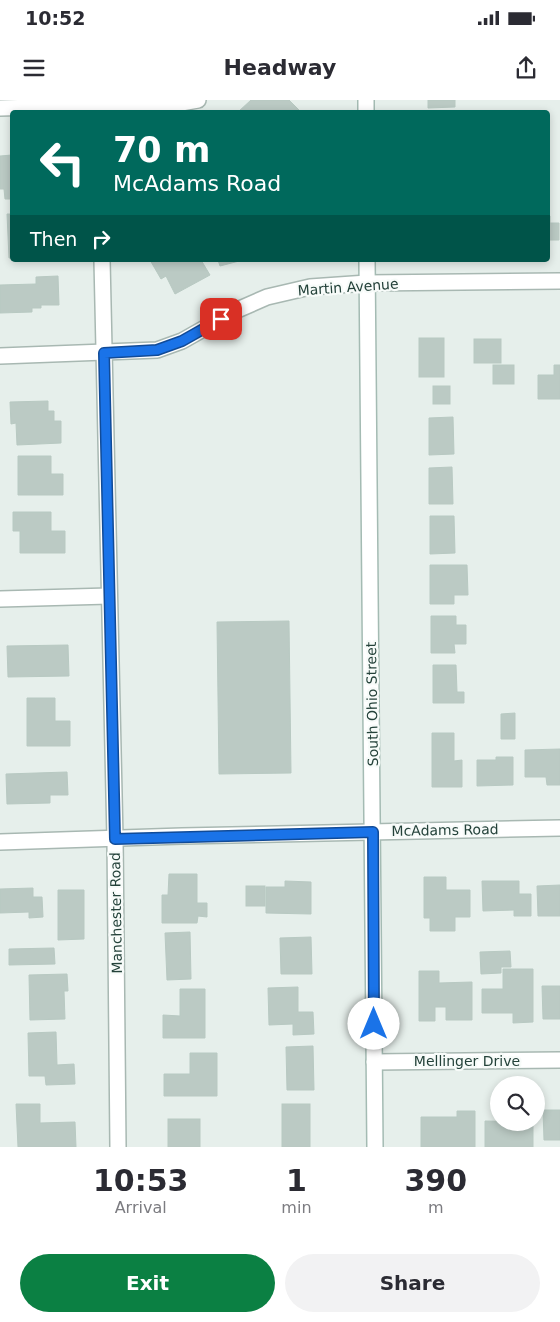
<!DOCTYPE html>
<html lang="en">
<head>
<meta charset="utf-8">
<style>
	:root { --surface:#fff; --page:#f2f2f3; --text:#2b2b33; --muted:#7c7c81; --accent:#0b8043 }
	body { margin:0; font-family:"DejaVu Sans",sans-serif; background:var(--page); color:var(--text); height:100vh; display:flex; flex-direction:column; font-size:19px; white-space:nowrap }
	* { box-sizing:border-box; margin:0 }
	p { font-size:16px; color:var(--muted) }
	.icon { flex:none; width:28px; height:28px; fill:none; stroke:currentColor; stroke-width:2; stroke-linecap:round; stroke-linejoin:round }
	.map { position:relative; height:1047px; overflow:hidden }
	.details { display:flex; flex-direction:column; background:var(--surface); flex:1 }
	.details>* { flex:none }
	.top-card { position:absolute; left:10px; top:10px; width:540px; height:152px; border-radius:5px; box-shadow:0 2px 8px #0003; background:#00695c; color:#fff; overflow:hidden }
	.controls { position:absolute; left:490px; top:976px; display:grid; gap:10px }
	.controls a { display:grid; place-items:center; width:55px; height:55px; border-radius:50%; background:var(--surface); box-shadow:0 2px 8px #0003; font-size:25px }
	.pin { position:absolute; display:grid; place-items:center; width:42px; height:42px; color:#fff; margin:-21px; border-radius:10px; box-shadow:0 2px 8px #0006 }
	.me { position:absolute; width:55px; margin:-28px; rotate:0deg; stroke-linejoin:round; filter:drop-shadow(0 0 4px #0008) }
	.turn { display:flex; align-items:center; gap:18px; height:105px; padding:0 20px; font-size:22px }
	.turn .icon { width:65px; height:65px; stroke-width:2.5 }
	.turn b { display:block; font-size:35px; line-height:42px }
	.then { display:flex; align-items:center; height:48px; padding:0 20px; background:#0003; gap:10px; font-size:19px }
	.eta { display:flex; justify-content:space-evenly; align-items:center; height:85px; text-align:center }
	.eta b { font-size:30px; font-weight:600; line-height:35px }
	.button { display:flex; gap:10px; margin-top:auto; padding:10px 20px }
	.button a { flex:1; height:58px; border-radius:30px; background:var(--accent); color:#fff; font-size:20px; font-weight:600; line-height:58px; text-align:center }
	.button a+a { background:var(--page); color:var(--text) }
	.status { display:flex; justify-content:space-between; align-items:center; height:35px; padding:0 25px; background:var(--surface); direction:ltr }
	.status svg { height:14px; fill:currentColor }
	header { display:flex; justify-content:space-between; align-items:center; height:65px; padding:0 20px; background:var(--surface); font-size:22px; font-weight:600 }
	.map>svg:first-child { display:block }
	.building { fill:#bbcac4; stroke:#b8c9c2 }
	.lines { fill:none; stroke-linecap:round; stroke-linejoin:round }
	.street-casing { stroke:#a8b8b2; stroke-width:18 }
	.secondary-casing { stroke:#a4bbb3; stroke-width:18 }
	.street { stroke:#fff; stroke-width:15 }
	.secondary { stroke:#fff; stroke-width:15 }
	.route-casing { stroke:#114b97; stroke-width:12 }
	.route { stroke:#1a73e8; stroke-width:9 }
	.labels { text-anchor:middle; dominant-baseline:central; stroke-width:4.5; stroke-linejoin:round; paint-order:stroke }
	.street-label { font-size:14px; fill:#24423a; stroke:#f7fbf9 }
</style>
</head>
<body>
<div class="status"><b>10:52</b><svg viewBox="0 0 49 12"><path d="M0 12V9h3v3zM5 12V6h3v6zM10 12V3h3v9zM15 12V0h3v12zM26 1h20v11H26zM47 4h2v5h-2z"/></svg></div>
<header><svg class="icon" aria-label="menu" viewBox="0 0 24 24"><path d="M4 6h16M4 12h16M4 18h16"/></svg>Headway<svg class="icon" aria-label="share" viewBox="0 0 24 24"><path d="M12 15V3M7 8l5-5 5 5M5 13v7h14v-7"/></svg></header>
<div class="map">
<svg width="560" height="1047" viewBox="0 0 560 1047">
	<rect width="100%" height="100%" fill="#e6efeb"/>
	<g class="building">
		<path d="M251,0H289L301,12H238Z"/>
		<path d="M428,0H455V7L428,8Z"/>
		<path d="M12,55V99H5L4,89H0V56Z"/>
		<path d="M7,114H12V158H9Z"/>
		<path d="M548,116H550V123H559V140H548Z"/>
		<path d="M150,160H201L210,175L175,194L166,176L161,179Z"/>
		<path d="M218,160H243L220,166Z"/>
		<path d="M58,176L59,205H41V208H32V212L0,213V185L36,184V177Z"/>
		<rect x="419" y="238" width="25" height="39"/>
		<rect x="474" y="239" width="27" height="24"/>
		<rect x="493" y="265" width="21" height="19"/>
		<path d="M554,265H560V299H538V275H554Z"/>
		<rect x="433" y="286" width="17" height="18"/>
		<path d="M48,301V311H54V321H61V343L17,345L16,323L11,324L10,302Z"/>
		<path d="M453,317L454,354L429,355V318Z"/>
		<path d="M18,356H51V374H63V395H18Z"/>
		<path d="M452,367L453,404H429V368Z"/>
		<path d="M13,412H51V431H65V453H20V431H13Z"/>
		<path d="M430,416H454L455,453L430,454Z"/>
		<path d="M430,465H467L468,495H454V504H430Z"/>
		<path d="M431,516H456V525H466V544H454L455,553H431Z"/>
		<path d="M289,521L291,673L219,674L217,522Z"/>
		<path d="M68,545L69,576L8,577L7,546Z"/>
		<path d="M433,565H456L457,592H464V603H433Z"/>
		<path d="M27,598H55V621H70V646H27Z"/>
		<path d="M515,613V639H501V614Z"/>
		<path d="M432,633H454V661L462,660V687H432Z"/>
		<path d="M560,649V685H547L546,677H525V650Z"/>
		<path d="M496,657H513V685L477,686V660H496Z"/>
		<path d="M67,672L68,695H50V703L7,704L6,674Z"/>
		<path d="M169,774H197V803H207V817L198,816L197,823H162V795H168Z"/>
		<path d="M424,777H446V790H470V817H455V831H430V818H424Z"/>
		<path d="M285,781L311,782V814L266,813V787H285Z"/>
		<path d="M482,781H519V794H531V816H514V810L483,811Z"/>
		<path d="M560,785V816H538L537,786Z"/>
		<rect x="246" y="786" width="19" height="20"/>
		<path d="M33,788V797H42L43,817L29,818V812L0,813V789Z"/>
		<path d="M58,790H84V839L58,840Z"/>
		<path d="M190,832L191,879L167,880L165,833Z"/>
		<path d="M311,837L312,874H281L280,838Z"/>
		<path d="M54,848L55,864L9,865V849Z"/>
		<path d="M510,851L511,867H501V873L481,874L480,852Z"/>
		<path d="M503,869H533V922L513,923V913H482V889H503Z"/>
		<path d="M419,871H439V883L472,882V920H446V907H435V921H419Z"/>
		<path d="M67,874L68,891H64L65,919L30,920L29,875Z"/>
		<path d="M542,886H560V919H543Z"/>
		<path d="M298,887V912H313L314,934L293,935V924L269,925L268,888Z"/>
		<path d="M180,889H205V938H163V915L180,916Z"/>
		<path d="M56,932L57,965L74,964L75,984L46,985L45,976H29L28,933Z"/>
		<path d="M313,946L314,990H287L286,947Z"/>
		<path d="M190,953H217V996H164V974H190Z"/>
		<path d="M16,1004H40V1023L75,1022L76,1047H18Z"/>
		<rect x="282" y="1004" width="28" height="43"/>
		<path d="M543,1010H560V1040H544Z"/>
		<path d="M457,1011H475V1047H421V1017H457Z"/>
		<rect x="168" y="1019" width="32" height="28"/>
		<path d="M485,1021L533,1022V1047H485Z"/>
	</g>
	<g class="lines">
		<defs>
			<g id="street">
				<path d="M0,8L181,3L198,0"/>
				<path d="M102,160L115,739L118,1047"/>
				<path d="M0,256L157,250L182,241L235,211L267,197L310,187L367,183L560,181"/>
				<path d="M0,499L109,496"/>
				<path d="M0,742L182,736L560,728"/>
				<path d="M374,962L560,960"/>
			</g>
			<g id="secondary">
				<path d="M366,0V12"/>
				<path d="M367,160L375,1047"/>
			</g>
		</defs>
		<use href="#street" class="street-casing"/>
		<use href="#secondary" class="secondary-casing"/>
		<use href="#street" class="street"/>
		<use href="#secondary" class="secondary"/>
	</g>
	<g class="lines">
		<defs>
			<path id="route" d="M221,219L182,241L157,250L104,253L115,739L373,732L374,924"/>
		</defs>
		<use href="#route" class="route-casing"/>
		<use href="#route" class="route"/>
	</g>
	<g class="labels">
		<g class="street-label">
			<text transform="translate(348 187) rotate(-4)">Martin Avenue</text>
			<text transform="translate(372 604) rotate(-91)">South Ohio Street</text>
			<text transform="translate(445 730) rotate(-1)">McAdams Road</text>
			<text transform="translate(116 813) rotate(-91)">Manchester Road</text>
			<text x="467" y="961">Mellinger Drive</text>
		</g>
	</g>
</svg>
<div class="controls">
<a><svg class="icon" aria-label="search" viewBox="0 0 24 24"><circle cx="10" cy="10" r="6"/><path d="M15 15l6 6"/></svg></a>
</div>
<div class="pin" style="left:221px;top:219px;background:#d93025"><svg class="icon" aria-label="arrive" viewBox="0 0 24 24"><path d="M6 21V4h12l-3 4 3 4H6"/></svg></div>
<svg class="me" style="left:374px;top:924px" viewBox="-20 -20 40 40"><circle r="19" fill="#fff"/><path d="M0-13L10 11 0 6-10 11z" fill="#1a73e8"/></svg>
<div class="top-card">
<div class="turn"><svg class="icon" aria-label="left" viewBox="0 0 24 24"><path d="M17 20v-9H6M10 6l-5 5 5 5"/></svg><div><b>70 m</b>McAdams Road</div></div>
<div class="then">Then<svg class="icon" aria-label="right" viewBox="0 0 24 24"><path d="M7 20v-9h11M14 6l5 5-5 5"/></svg></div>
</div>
</div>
<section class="details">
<div class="eta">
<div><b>10:53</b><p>Arrival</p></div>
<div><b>1</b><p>min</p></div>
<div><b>390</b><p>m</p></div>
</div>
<div class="button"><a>Exit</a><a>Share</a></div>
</section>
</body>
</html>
